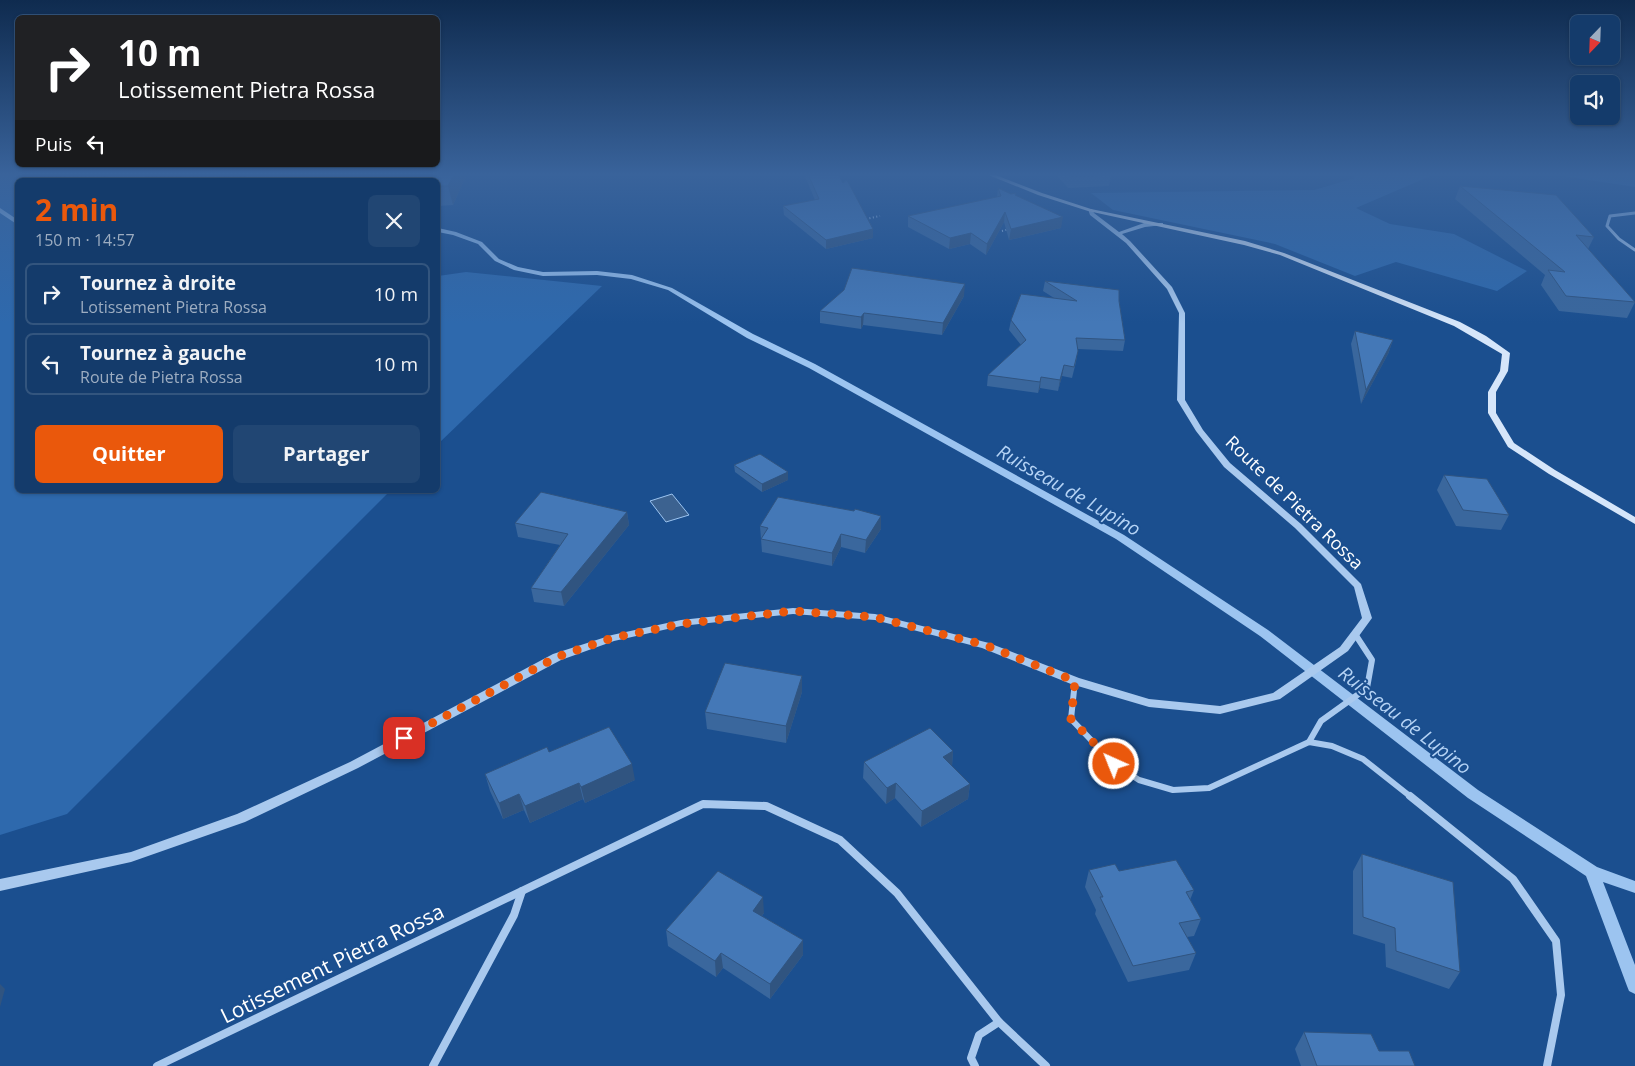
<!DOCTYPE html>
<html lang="fr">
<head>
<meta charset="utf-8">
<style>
	:root { --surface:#143b6b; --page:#214673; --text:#f1f3f6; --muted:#9dadc1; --line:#33557e; --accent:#ea580c }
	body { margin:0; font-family:"Open Sans",sans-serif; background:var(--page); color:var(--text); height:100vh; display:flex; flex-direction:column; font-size:19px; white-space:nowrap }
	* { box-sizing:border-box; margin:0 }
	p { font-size:16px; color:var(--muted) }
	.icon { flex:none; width:28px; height:28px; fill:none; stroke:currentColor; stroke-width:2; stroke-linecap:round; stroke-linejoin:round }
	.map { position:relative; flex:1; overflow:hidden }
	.sheet { position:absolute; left:15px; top:178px; width:425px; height:315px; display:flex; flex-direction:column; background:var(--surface); border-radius:8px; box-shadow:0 1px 4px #0004,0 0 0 1px var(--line) }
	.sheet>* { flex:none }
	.hud { position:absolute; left:15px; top:15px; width:425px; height:152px; border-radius:8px; box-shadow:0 1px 4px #0004,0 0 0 1px var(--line); background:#202124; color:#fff; overflow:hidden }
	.needle { width:32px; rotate:203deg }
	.fabs { position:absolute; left:1570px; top:15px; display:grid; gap:10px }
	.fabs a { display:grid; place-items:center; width:50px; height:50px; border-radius:8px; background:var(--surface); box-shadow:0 1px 4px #0004,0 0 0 1px var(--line); font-size:25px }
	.pin { position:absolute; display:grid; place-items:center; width:42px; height:42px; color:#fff; margin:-21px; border-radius:10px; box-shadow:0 2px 8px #0006 }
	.me { position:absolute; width:55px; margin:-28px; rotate:316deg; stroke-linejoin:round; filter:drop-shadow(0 0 4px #0008) }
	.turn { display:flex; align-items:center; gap:18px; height:105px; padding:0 20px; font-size:22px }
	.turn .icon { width:65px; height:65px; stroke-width:2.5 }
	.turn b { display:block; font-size:35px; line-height:42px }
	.then { display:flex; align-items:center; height:48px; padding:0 20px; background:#0003; gap:10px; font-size:19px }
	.round { display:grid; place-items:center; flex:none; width:52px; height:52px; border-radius:8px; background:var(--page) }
	.headline { display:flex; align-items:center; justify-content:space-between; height:85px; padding:0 20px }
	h1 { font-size:30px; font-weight:700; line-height:38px; color:var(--accent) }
	.button { display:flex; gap:10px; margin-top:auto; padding:10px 20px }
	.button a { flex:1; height:58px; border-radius:8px; background:var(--accent); color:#fff; font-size:20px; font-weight:700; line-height:58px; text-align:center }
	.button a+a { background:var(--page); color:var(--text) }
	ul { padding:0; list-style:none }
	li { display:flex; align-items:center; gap:15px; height:62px; margin:0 10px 8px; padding:0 10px; border:2px solid var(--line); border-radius:8px }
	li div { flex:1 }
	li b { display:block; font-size:19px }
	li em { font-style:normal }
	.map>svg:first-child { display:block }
	.green { fill:#2e69ad }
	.water { fill:#3c6290; stroke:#9cc4f0 }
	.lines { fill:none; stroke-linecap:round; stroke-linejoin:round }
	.stream { fill:#9cc4f0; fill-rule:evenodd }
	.path { stroke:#a9c9ee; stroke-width:2; stroke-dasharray:1 2.5; stroke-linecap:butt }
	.minor-far2 { stroke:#a9c9ee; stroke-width:3 }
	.minor-far1 { stroke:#a9c9ee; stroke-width:6 }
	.minor { stroke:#a9c9ee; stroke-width:8 }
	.tertiary { fill:#a9c9ee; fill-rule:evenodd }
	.secondary { fill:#d6e6fa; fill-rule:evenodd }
	.wall { fill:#3a679d }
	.shaded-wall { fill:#305480 }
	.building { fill:#4478b7; stroke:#305480 }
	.route { stroke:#ea580c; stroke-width:9; stroke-dasharray:0 16.2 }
	.labels { text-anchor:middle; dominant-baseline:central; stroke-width:4; stroke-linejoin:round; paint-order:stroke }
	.street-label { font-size:18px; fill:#fff; stroke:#1b4f8f }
	.water-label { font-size:19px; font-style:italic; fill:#b5d3f5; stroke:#1b4f8f }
	.near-street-label { font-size:21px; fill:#fff; stroke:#1b4f8f }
</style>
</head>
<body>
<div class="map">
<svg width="1635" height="1066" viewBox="0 0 1635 1066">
	<rect width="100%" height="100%" fill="#1b4f8f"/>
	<g class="green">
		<path d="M0,174H40L41,180H18V490H391L67,814L0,835Z"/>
		<path d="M1353,174H1435L1356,208L1390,224L1454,234L1527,271L1497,291L1396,262L1355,276L1275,244L1113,210L1091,193L1314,190L1355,178Z"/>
		<path d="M1549,174H1635V187Z"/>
		<path d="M466,272L602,286L438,444V276Z"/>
	</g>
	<path class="water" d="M672,494L689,515L666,522L650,501Z"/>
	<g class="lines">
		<g class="stream">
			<path d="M0,208L18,220V225L0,213Z"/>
			<path d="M438,228L456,232L482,242L499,259L518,267L543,272L597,271L632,275L672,288L753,334L815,364L1124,535L1268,630L1478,790L1597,867L1635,881V893L1603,882L1635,965V994L1629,991L1627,986L1586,876L1468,798L1260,636L1116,539L809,368L747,338L668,290L631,279L597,275L543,276L514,270L495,261L478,244L453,235L438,232Z"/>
		</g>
		<g class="path">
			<path d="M866,219L880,216"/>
			<path d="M1002,231L1010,229"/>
		</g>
		<path class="minor-far2" d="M1635,213L1610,216L1607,226L1619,239L1635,250"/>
		<g class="minor-far1">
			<path d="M1075,681L1071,719L1114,764L1139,780L1173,790L1209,788L1309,742L1332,746L1363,759L1411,797"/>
			<path d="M1309,742L1321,721L1367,688L1372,660L1355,634"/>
		</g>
		<g class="minor">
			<path d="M1410,796L1513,879L1556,941L1561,995L1547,1066"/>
			<path d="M157,1066L703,804L766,806L840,840L897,893L999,1022L1046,1066"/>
			<path d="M433,1066L514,915L522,891"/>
			<path d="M975,1066L971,1058L979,1035L999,1022"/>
		</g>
		<path class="tertiary" d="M1088,209H1092L1094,213L1119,232L1144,223H1163V225L1145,227L1122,234L1130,241L1172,287L1185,313V400L1203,430L1230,463L1301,524L1361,584L1372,618L1348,651L1280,699L1220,714L1149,707L1071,684L982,648L875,620L793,614L681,626L614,641L561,660L358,768L245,822L131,862L0,891V879L131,852L237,814L350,762L553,654L612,635L681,620L793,608L875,614L989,643L1079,678L1149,699L1220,706L1273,693L1340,647L1362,618L1354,587L1295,528L1224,467L1196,431L1177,400L1179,313L1167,289L1126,243L1090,215Z"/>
		<path class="secondary" d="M986,174H993L1042,193L1091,209L1245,241L1284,253L1460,322L1486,336L1510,353L1508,371L1496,392V413L1514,443L1555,470L1635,517V524L1549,474L1508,447L1488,413V392L1500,371L1502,354L1454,326L1280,255L1244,245L1088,211L1038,195Z"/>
	</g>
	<g class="wall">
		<path d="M43,174H467L453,205L438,206V180H46Z"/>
		<path d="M804,174H838L873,238L826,249L784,215L783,206L815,200Z"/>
		<path d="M1055,174H1193V175L1111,176L1109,186L1068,188Z"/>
		<path d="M1460,186L1594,237L1588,249L1635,302L1627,318L1559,311L1541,285L1545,275L1455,199Z"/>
		<path d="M998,188L1011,194L1016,193V196L1061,228L1009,240L1004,222L986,255L970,244L949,249L908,227V216L997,197Z"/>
		<path d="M1045,281L1119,301L1125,340L1123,351L1078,349L1076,362L1072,378L1062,376L1058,391L1040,388L1038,393L987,386L988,375L1021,345L1009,330L1011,320L1054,298L1043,291Z"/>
		<path d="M964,296L942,335L863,325L861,329L820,323V311Z"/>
		<path d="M1355,331L1393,340L1388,354L1361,404L1351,344Z"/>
		<path d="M734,465L788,480L762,492L735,472Z"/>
		<path d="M1444,475L1509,515L1501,530L1456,526L1437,490Z"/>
		<path d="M627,512L629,525L564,606L534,602L531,588L560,545L518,537L515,523Z"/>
		<path d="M760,526L881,529L865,553L841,547L832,566L762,552Z"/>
		<path d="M802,676V692L786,743L707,729L705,712Z"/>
		<path d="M953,751L952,766L970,784L968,799L921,827L895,798L886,804L863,778L864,762Z"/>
		<path d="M549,752L635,780L585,803L583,799L530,823L524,810L503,819L490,791L485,774Z"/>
		<path d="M1362,854L1460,972L1449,989L1386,967L1385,944L1353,934V871Z"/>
		<path d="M1089,870L1119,871L1194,890L1190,900L1201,919L1194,936L1187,937L1196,953L1189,970L1128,982L1095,914L1096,910L1085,887Z"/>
		<path d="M764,913L762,916L803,940V955L770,999L723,968L716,977L668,946L666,930Z"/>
		<path d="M1304,1032L1379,1051L1415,1066H1301L1295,1049Z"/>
	</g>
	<g class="shaded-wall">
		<path d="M43,174H63L66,180H46Z"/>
		<path d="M155,174H182L185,180H134Z"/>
		<path d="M227,174H228L231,180H223L221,176Z"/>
		<path d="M454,174H467L453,205L448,186Z"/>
		<path d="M1005,212L1004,222L986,255L987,244Z"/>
		<path d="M1063,217L1061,228L1009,240L1011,229Z"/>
		<path d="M873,229V238L826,249V240Z"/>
		<path d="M971,233L970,244L949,249L950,238Z"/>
		<path d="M965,284L964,296L942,335L943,323Z"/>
		<path d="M864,313L863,325L861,329V317Z"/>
		<path d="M1393,340L1388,354L1361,404L1366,390Z"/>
		<path d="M1064,365L1062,376L1058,391L1060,380Z"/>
		<path d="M1041,377L1040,388L1038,393L1040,382Z"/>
		<path d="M788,472V480L762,492V484Z"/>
		<path d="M627,512L629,525L564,606L561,592Z"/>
		<path d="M881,516V529L865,553L866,540Z"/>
		<path d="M841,534V547L832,566V553Z"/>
		<path d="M802,676V692L786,743V726Z"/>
		<path d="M953,751L952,767L943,757Z"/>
		<path d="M632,764L635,780L585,803L581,787Z"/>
		<path d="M579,783L583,799L530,823L525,806Z"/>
		<path d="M896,783L895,798L886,804L887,788Z"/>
		<path d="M970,784L968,799L921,827L922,811Z"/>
		<path d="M519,794L524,810L503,819L499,803Z"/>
		<path d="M763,897L764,913L754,926L753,911Z"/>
		<path d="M803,940V955L770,999V984Z"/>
		<path d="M721,953L723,968L716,977L715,961Z"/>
		<path d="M0,984L5,989L0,1007Z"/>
	</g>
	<g class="building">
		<path d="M94,174H155L134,180H121Z"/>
		<path d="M214,174H227L221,176Z"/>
		<path d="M231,174H454L448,186H438V180H260Z"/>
		<path d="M808,174H838L843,183L847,180L873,229L826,240L783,206L819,199Z"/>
		<path d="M1067,174H1109L1111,175L1070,177Z"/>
		<path d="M1460,186L1556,195L1594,237L1576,235L1635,302L1566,296L1548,270L1565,272Z"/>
		<path d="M998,188L1011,194L1016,193L1015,195L1063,217L1011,229L1005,212L987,244L971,233L950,238L908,216L1001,196Z"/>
		<path d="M852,268L965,284L943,323L864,313L861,317L820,311L844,290Z"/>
		<path d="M1045,281L1119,290V301L1125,340L1076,338L1078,351L1074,367L1064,365L1060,380L1041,377L1040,382L988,375L1026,340L1011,320L1021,294L1077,301Z"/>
		<path d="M1355,331L1393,340L1366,390Z"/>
		<path d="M760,454L788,472L762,484L734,465Z"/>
		<path d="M1444,475L1487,479L1509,515L1463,510Z"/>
		<path d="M541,492L627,512L561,592L531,588L568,534L515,523Z"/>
		<path d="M778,497L854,511L855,509L881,516L866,540L841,534L832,553L761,539L768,528L760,526Z"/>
		<path d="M725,663L802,676L786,726L705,712Z"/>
		<path d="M609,727L632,764L581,787L579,783L525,806L519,794L499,803L485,774L547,747L549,752Z"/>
		<path d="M930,728L953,751L943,757L970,784L922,811L896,783L887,788L864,762Z"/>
		<path d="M1362,854L1453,882L1460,972L1396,951L1395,928L1363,917Z"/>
		<path d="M1176,860L1194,890L1186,892L1201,919L1179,923L1196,953L1133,966L1100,897H1103L1089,870L1115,864L1119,871Z"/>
		<path d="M718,871L763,897L753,911L803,940L770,984L721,953L715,961L666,930Z"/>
		<path d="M1304,1032L1371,1034L1379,1051H1409L1415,1066H1317Z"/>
	</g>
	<linearGradient id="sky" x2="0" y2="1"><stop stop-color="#0f2b4f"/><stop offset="0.54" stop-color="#39639b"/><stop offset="1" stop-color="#39639b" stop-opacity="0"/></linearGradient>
	<rect width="1635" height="323" fill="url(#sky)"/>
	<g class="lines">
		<path class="route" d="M404,738L557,657L612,638L681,624L793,611L874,617L985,645L1075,681L1071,719L1114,764"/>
	</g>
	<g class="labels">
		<g class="street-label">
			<text transform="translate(1295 502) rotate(44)">Route de Pietra Rossa</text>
		</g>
		<g class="water-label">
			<text transform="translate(1069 490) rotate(30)">Ruisseau de Lupino</text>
			<text transform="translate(1405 720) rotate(38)">Ruisseau de Lupino</text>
		</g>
		<g class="near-street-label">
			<text transform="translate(332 963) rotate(-26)">Lotissement Pietra Rossa</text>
		</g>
	</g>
</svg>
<div class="fabs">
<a><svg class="needle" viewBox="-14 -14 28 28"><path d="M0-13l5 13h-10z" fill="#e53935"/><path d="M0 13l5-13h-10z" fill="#9dadc1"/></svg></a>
<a><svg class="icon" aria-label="sound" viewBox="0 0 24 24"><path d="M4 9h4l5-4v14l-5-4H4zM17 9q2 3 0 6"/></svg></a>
</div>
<div class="pin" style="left:404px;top:738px;background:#d93025"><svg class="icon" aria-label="arrive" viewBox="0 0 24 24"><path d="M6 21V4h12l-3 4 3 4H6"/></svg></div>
<svg class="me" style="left:1114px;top:764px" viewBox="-20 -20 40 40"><circle r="17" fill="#ea580c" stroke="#fff" stroke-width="3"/><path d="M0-11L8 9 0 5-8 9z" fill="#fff"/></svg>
<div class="hud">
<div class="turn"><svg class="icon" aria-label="right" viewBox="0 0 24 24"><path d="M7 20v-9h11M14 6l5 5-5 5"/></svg><div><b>10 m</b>Lotissement Pietra Rossa</div></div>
<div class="then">Puis<svg class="icon" aria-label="left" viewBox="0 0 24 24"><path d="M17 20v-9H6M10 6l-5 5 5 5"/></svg></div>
</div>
<section class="sheet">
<div class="headline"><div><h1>2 min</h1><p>150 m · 14:57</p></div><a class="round"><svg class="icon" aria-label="close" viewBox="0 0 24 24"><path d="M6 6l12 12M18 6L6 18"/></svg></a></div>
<ul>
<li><svg class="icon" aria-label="right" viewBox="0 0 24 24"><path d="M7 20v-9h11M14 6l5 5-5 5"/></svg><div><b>Tournez à droite</b><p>Lotissement Pietra Rossa</p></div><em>10 m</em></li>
<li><svg class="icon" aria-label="left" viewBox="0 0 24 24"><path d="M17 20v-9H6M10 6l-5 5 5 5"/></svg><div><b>Tournez à gauche</b><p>Route de Pietra Rossa</p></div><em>10 m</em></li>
</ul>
<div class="button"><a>Quitter</a><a>Partager</a></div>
</section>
</div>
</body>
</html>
